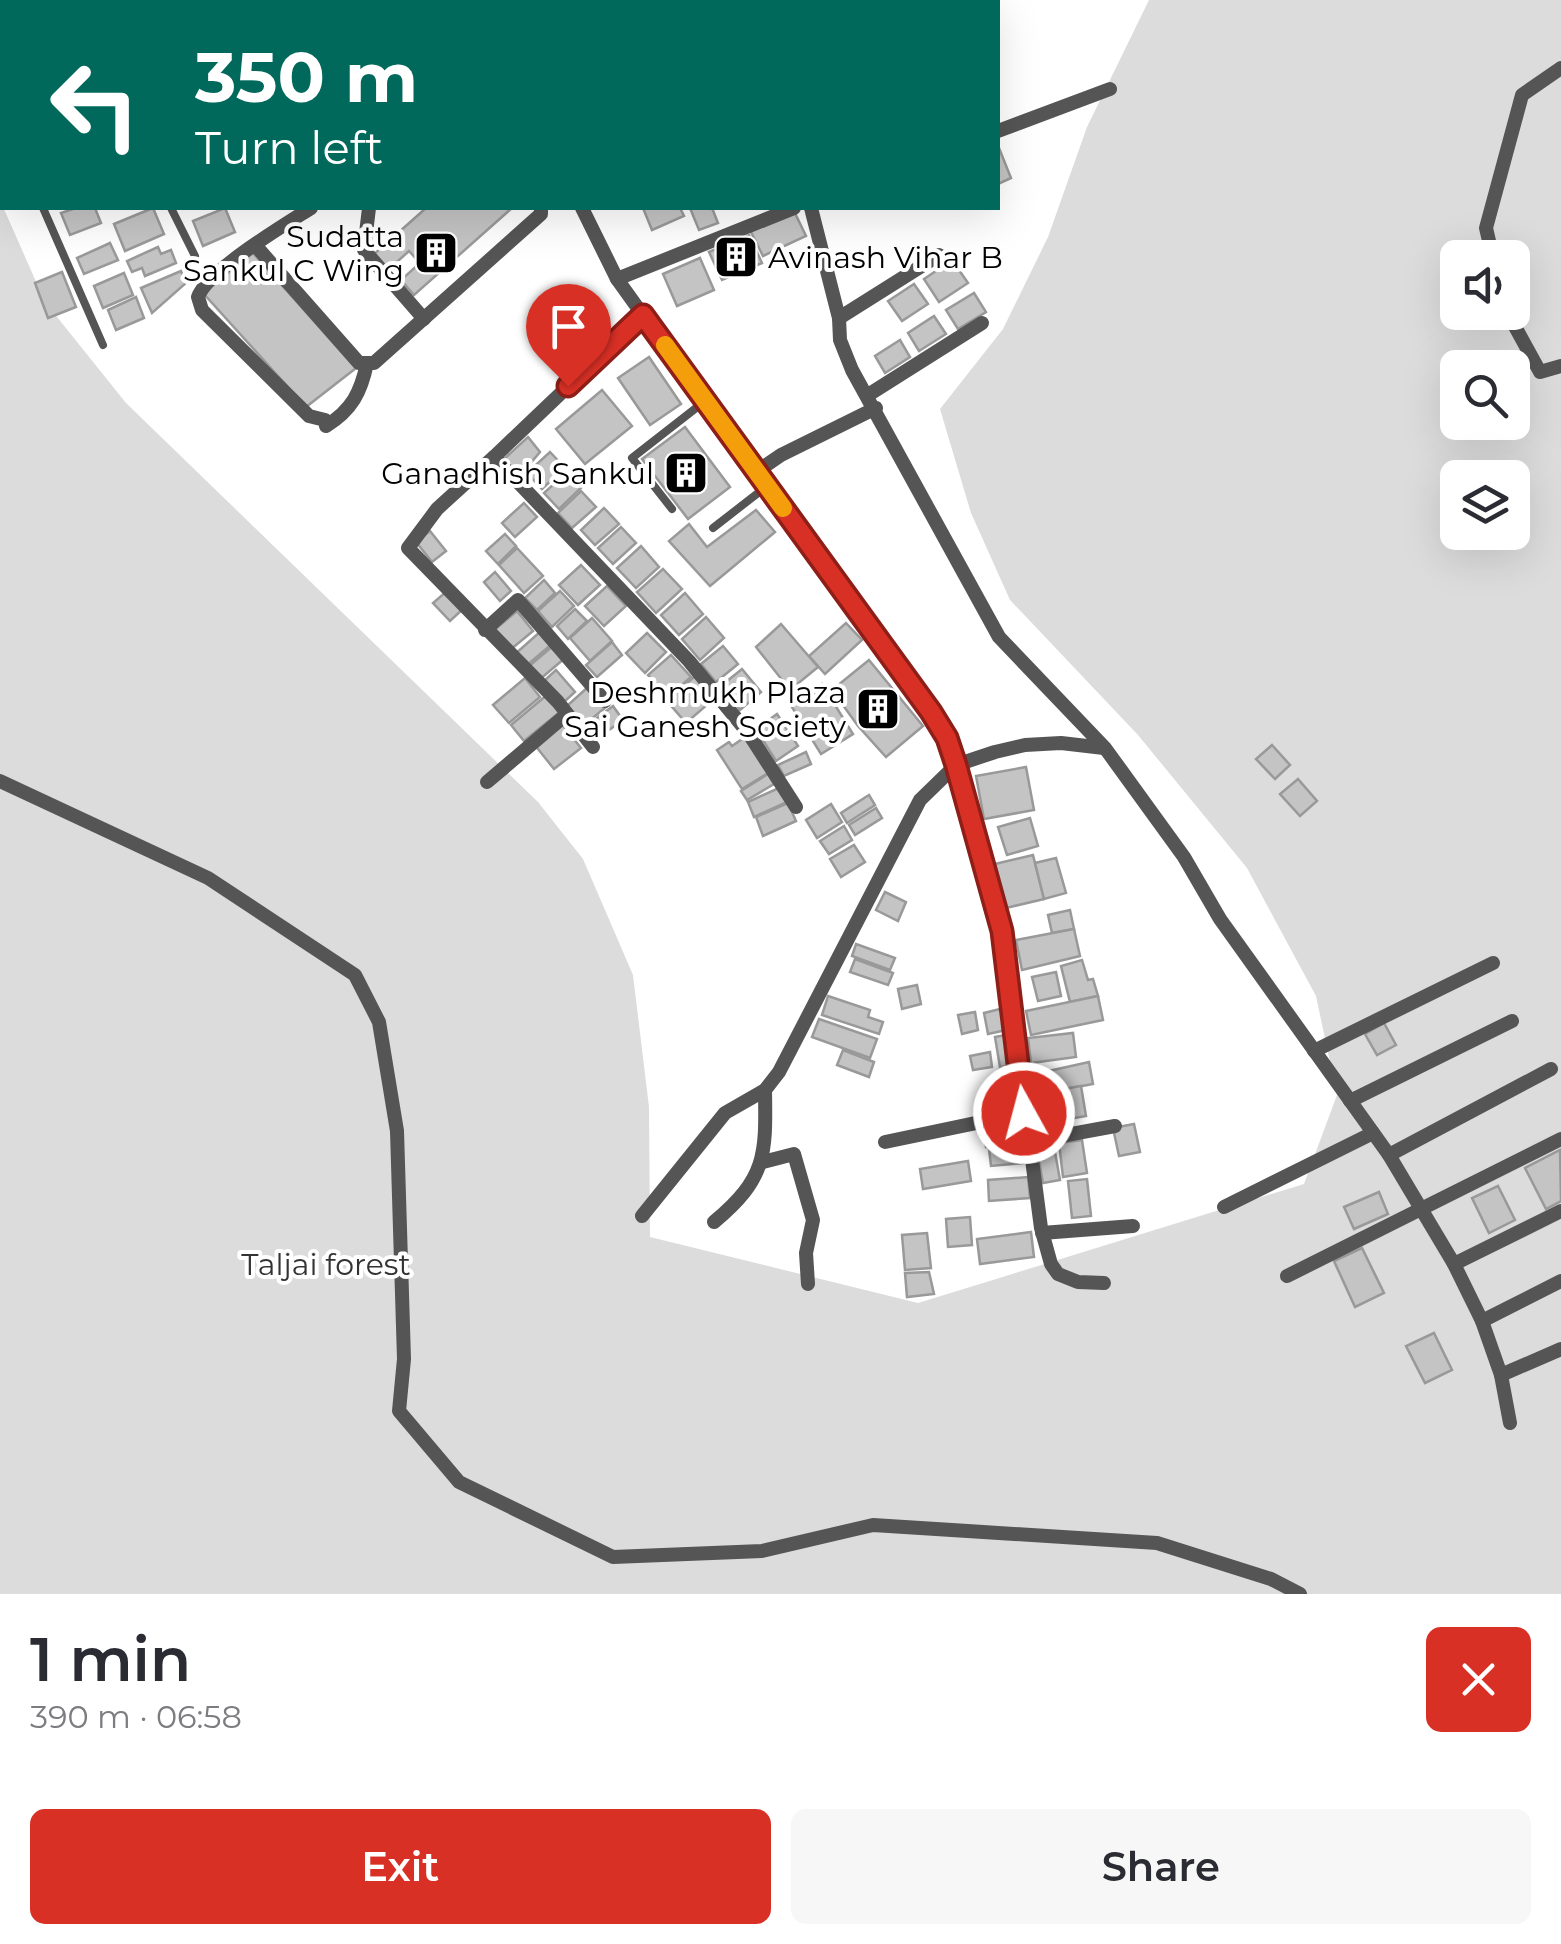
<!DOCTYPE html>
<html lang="en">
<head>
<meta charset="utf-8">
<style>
	:root { --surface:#fff; --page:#f7f7f7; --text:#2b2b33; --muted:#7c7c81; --accent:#d93025 }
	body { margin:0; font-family:Montserrat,sans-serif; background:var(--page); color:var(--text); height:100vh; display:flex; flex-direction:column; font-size:38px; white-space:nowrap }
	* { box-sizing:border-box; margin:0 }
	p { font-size:32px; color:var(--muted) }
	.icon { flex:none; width:55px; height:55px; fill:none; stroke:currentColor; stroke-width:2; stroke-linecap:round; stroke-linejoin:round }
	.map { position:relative; height:1594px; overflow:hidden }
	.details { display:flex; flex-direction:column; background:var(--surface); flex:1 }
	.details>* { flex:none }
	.guide { position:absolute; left:0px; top:0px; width:1000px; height:210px; box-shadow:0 10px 40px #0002; background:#00695c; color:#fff; overflow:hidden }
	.controls { position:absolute; left:1440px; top:240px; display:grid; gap:20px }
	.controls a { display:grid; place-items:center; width:90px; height:90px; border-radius:15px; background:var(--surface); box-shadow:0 10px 40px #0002; font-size:50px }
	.pin { position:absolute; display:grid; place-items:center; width:85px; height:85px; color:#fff; margin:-102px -42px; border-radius:50% 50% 50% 0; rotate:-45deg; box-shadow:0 0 10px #0007 }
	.pin .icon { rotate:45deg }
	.me { position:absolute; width:110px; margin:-55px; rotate:353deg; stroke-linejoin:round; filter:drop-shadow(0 0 8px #0008) }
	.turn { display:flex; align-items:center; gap:35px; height:210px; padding:0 30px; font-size:45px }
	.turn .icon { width:130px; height:130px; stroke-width:2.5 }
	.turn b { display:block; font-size:70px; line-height:85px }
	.round { display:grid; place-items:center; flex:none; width:105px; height:105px; border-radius:15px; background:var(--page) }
	.overview { display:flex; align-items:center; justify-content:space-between; height:170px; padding:0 30px }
	h1 { font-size:60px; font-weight:600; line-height:75px }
	.cta { display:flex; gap:20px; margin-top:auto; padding:20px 30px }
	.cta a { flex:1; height:115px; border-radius:15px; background:var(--accent); color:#fff; font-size:40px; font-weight:600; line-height:115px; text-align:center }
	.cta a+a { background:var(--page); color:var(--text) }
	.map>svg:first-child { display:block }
	.green { fill:#dcdcdc; fill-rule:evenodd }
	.building { fill:#c4c4c4; stroke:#999; stroke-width:2.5 }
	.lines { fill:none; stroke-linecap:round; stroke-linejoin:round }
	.lane { stroke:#555; stroke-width:8 }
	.street { stroke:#555; stroke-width:14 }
	.route-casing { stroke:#8d1f18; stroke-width:25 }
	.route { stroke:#d93025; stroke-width:18 }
	.slow { stroke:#f59e0b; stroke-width:18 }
	.labels { text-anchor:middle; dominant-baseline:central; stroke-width:8; stroke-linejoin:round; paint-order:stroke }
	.poi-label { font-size:30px; fill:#000; stroke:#fff; text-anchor:end }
	.park-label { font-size:30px; fill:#333; stroke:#fff }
</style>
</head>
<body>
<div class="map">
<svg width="1561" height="1594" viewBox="0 0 1561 1594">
	<rect width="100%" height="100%" fill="#fff"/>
	<path class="green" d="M1149,0H1561V1594H0V200L45,302L126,403L538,802L583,859L633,975L649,1107L650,1237L918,1303L1304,1184L1337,1095L1316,996L1247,868L1138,735L1010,600L971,513L940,409L1003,329L1048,237L1087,127ZM1458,258H1512V312H1458ZM1458,368H1512V422H1458ZM1458,478H1512V532H1458Z"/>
	<g class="building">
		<path d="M999,148L1011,178L998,184V149Z"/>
		<path d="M76,208H95L101,223L70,235L61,213Z"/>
		<path d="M153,208L164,234L125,251L114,224Z"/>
		<path d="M225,208L235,232L203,246L193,221Z"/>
		<path d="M426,208H512L414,295L401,280L420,263L409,251L387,271L373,255Z"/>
		<path d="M643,208H680L684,216L652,230Z"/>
		<path d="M690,208H712L718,223L699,230Z"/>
		<path d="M793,209L806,236L763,256L750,230Z"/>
		<path d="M749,235L762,263L722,280L709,252Z"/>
		<path d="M110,243L118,260L84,274L77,258Z"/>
		<path d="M158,247L161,254L171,250L176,263L145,276L142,268L132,272L127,261Z"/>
		<path d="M253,253L356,368L306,407L203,293Z"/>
		<path d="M700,258L714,290L677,306L663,274Z"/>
		<path d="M952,260L968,283L939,302L924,279Z"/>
		<path d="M181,271L186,283L152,313L141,288Z"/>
		<path d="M62,272L76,307L48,318L35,283Z"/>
		<path d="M124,273L133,295L103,308L94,286Z"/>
		<path d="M914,284L928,304L902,321L888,301Z"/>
		<path d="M974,293L986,312L958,329L946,310Z"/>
		<path d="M136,297L144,318L116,330L108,310Z"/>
		<path d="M934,316L946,334L919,351L908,333Z"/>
		<path d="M900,340L910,357L885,373L875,356Z"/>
		<path d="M649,357L681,404L650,425L618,378Z"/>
		<path d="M602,390L632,426L585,464L556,429Z"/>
		<path d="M685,427L730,487L688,519L642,459Z"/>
		<path d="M528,437L540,452L518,478L503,460Z"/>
		<path d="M550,452L565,468L542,489L527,473Z"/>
		<path d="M568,471L582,487L559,509L544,493Z"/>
		<path d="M581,491L596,507L572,528L558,513Z"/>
		<path d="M524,503L537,517L515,537L502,523Z"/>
		<path d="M604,508L619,524L595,545L581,530Z"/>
		<path d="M756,510L775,532L710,586L669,541L689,524L707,547Z"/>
		<path d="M621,527L636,543L613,564L598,548Z"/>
		<path d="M430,531L446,551L432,562L416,542Z"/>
		<path d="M505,534L516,546L498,564L486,551Z"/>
		<path d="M641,546L659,567L636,588L617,568Z"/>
		<path d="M517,548L543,576L524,593L499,565Z"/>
		<path d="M581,565L600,585L578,605L559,585Z"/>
		<path d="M663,569L682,589L656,613L637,592Z"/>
		<path d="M495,572L511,591L500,601L484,582Z"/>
		<path d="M544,580L555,593L537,610L525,598Z"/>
		<path d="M607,586L626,606L604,626L585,606Z"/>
		<path d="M447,591L463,609L450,621L433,603Z"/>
		<path d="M560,591L574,606L552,627L538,611Z"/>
		<path d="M685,593L703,614L679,635L661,615Z"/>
		<path d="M575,609L587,621L568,639L557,626Z"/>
		<path d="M517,611L533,631L510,650L493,631Z"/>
		<path d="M706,617L724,638L700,660L682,639Z"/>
		<path d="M592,618L612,641L590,661L570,638Z"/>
		<path d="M846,623L862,640L825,674L809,656Z"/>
		<path d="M781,624L818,667L790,690L756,647Z"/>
		<path d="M541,631L552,644L526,666L515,654Z"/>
		<path d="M647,633L666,652L645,673L626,653Z"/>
		<path d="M612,642L622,655L597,677L586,665Z"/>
		<path d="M554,645L565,658L539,680L528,667Z"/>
		<path d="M723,646L738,664L716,682L701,664Z"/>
		<path d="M671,655L691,677L668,697L648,675Z"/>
		<path d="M869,660L923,726L886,757L858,726L832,690Z"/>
		<path d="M742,669L761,692L740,710L721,686Z"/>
		<path d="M556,670L575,692L564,702L545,680Z"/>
		<path d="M695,676L715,698L686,723L667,701Z"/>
		<path d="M525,678L540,697L509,723L493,705Z"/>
		<path d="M822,684L853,734L821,754L790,704Z"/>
		<path d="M588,687L606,707L583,726L567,706Z"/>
		<path d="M548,694L561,711L524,741L511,725Z"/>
		<path d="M613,706L623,720L595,740L585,727Z"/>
		<path d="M777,714L798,746L776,761L756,729Z"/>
		<path d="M561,723L581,748L554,769L534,744Z"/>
		<path d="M745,737L768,773L742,789L717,750L729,742L732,746Z"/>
		<path d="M1272,745L1290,765L1275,779L1256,759Z"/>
		<path d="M806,752L811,764L784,776L778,765Z"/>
		<path d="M1026,767L1034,810L984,819L976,776Z"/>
		<path d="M768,774L774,784L747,800L741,791Z"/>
		<path d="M1298,779L1317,801L1300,816L1280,794Z"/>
		<path d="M781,787L787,802L754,817L748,802Z"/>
		<path d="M869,795L875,805L847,823L841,813Z"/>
		<path d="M788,803L796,821L763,836L756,817Z"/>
		<path d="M831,804L842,822L817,838L806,820Z"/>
		<path d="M876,808L882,818L855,835L849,825Z"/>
		<path d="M1030,818L1038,846L1007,855L998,827Z"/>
		<path d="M844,826L852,840L829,854L820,841Z"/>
		<path d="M854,845L865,862L841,877L830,859Z"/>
		<path d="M1033,855L1044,899L1006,908L995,864Z"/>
		<path d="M1056,858L1066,893L1044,899L1035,863Z"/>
		<path d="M885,892L906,902L898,921L876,910Z"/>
		<path d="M1070,910L1074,929L1052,933L1048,915Z"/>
		<path d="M1074,929L1080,956L1022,970L1016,940Z"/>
		<path d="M856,944L895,958L890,970L852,956Z"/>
		<path d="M855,959L893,973L888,985L850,972Z"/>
		<path d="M1082,960L1088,980L1093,979L1098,996L1070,1002L1061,966Z"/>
		<path d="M1056,972L1061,996L1038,1001L1032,977Z"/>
		<path d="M917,985L921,1004L902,1009L898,989Z"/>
		<path d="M828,996L870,1010L868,1017L883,1022L879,1034L822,1015Z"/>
		<path d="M1098,996L1103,1020L1031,1035L1026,1011Z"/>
		<path d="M1008,1007L1011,1029L988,1034L984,1013Z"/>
		<path d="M975,1012L978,1030L962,1034L958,1015Z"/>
		<path d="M819,1019L877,1039L870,1058L812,1037Z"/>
		<path d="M1384,1023L1396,1045L1377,1055L1365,1034Z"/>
		<path d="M1073,1033L1076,1057L1031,1063L1028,1038Z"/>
		<path d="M1011,1034L1015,1065L1000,1067L995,1037Z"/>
		<path d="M843,1050L874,1062L869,1077L837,1065Z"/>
		<path d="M990,1052L992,1067L973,1070L970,1056Z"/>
		<path d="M1089,1062L1093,1084L1039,1094L1035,1074Z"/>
		<path d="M1016,1067L1019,1093L1003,1096L999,1070Z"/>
		<path d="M1081,1086L1086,1116L1035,1125L1030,1095Z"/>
		<path d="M1017,1096L1020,1111L989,1117L987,1101Z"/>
		<path d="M1018,1123L1021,1143L986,1147L983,1128Z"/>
		<path d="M1134,1124L1140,1152L1119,1156L1113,1128Z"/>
		<path d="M1082,1140L1087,1173L1063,1177L1059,1143Z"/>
		<path d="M1053,1141L1060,1180L1043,1183L1036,1144Z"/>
		<path d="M1022,1146L1024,1163L991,1166L989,1149Z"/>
		<path d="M1560,1150L1561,1201L1546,1209L1525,1168Z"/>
		<path d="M968,1161L971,1181L923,1189L920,1169Z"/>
		<path d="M1028,1177L1030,1198L989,1201L988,1180Z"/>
		<path d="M1087,1179L1091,1216L1072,1218L1068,1181Z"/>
		<path d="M1498,1186L1515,1220L1489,1233L1472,1198Z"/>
		<path d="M1379,1192L1388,1214L1354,1229L1344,1207Z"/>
		<path d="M970,1217L972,1245L948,1247L946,1219Z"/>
		<path d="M1031,1232L1034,1257L980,1264L977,1239Z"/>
		<path d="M927,1233L931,1268L905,1270L902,1235Z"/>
		<path d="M1362,1248L1384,1293L1355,1307L1334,1261Z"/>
		<path d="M929,1272L934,1294L907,1297L905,1273Z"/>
		<path d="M1434,1333L1452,1370L1425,1383L1406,1346Z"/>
	</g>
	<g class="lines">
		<g class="lane">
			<path d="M110,0L111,2"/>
			<path d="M382,2L388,0"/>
			<path d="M0,121L2,125"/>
			<path d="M43,208L103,345"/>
			<path d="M171,208L195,256"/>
			<path d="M672,509L632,458L705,401"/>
			<path d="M713,528L767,486"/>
		</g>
		<g class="street">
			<path d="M501,0L502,2"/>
			<path d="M726,2L735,0"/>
			<path d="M998,131L1110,89"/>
			<path d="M311,208C286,224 207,271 198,297L202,310L309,416L325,420L326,426C352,410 361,392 367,363"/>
			<path d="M369,208L364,250L424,319"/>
			<path d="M582,208L617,279L947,738L1002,931L1041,1228L1051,1264L1058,1274L1078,1282L1104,1283"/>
			<path d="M811,208L839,318L840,340L852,370L999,637L1105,748L1184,857L1220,919L1389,1155L1454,1264L1482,1321L1501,1375L1510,1423"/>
			<path d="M255,245L359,363H374L541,214V208"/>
			<path d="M1493,258L1486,228L1522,95L1561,68"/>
			<path d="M617,279L794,208"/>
			<path d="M1507,312L1540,372L1561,366"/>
			<path d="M643,315L494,457L689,661L749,734L796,807"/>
			<path d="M839,318L939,255"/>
			<path d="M868,395L982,323"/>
			<path d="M494,457L437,509L408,548L558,702L593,747"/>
			<path d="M756,472L781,455L876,408"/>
			<path d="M485,630L518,600L605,701"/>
			<path d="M0,781L208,878L355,975L379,1022L397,1131L404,1359L399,1411L459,1482L613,1557L762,1551L873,1525L1157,1543L1271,1579L1300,1594"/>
			<path d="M487,782L567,714"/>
			<path d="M1314,1051L1493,963"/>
			<path d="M1350,1101L1512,1021"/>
			<path d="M885,1142L1024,1113"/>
			<path d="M1028,1142L1115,1126"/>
			<path d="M1389,1155L1551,1069"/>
			<path d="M763,1162L794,1154L813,1220L806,1253L808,1284"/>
			<path d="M1224,1207L1373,1133"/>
			<path d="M642,1216L725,1113L765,1090L779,1072L920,800L956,765L995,752L1025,745L1061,743L1104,748"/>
			<path d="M714,1222C767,1178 766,1154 765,1090"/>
			<path d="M1042,1233L1133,1226"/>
			<path d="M1454,1264L1561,1211"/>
			<path d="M1287,1276L1561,1139"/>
			<path d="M1482,1321L1561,1281"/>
			<path d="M1501,1375L1561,1349"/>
		</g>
	</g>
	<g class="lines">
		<defs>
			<path id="route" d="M568,386L643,315L931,712L947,738L956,765L1002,931L1024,1113"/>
		</defs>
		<use href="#route" class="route-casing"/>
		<use href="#route" class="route"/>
		<path class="slow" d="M665,345L783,508"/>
	</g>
	<defs>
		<symbol id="building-square" viewBox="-11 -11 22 22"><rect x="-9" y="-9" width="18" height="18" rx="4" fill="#000" stroke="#fff"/><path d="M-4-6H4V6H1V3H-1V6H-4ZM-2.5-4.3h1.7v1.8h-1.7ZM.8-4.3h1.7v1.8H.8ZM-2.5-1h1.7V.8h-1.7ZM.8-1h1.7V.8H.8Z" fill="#fff"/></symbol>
	</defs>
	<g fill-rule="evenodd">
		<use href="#building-square" x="411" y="228" width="50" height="50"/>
		<use href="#building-square" x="711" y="232" width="50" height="50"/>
		<use href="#building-square" x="661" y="448" width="50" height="50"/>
		<use href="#building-square" x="853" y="684" width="50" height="50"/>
	</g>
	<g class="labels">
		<g class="poi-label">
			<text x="404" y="236">Sudatta<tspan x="404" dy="34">Sankul C Wing</tspan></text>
			<text x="768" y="257" text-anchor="start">Avinash Vihar B</text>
			<text x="654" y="473">Ganadhish Sankul</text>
			<text x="846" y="692">Deshmukh Plaza<tspan x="846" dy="34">Sai Ganesh Society</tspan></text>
		</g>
		<g class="park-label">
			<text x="326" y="1264">Taljai forest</text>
		</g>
	</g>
</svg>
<div class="controls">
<a><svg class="icon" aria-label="sound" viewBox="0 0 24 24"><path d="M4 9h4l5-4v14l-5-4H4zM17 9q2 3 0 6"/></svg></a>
<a><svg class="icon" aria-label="search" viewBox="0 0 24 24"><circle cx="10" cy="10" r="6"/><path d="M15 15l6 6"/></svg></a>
<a><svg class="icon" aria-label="layers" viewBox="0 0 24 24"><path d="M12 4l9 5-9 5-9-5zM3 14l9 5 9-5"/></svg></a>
</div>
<div class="pin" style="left:568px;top:386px;background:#d93025"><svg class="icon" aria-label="arrive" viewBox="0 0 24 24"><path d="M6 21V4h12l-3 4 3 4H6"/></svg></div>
<svg class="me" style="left:1024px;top:1113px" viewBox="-20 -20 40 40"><circle r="17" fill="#d93025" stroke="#fff" stroke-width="3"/><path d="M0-11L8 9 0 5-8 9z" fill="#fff"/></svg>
<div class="guide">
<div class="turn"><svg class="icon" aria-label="left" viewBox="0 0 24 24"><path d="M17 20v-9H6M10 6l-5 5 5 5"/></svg><div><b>350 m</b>Turn left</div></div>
</div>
</div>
<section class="details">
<div class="overview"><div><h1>1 min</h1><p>390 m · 06:58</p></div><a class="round" style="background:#d93025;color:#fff"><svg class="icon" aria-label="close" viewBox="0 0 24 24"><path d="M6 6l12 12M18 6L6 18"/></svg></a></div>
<div class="cta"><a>Exit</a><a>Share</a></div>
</section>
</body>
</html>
